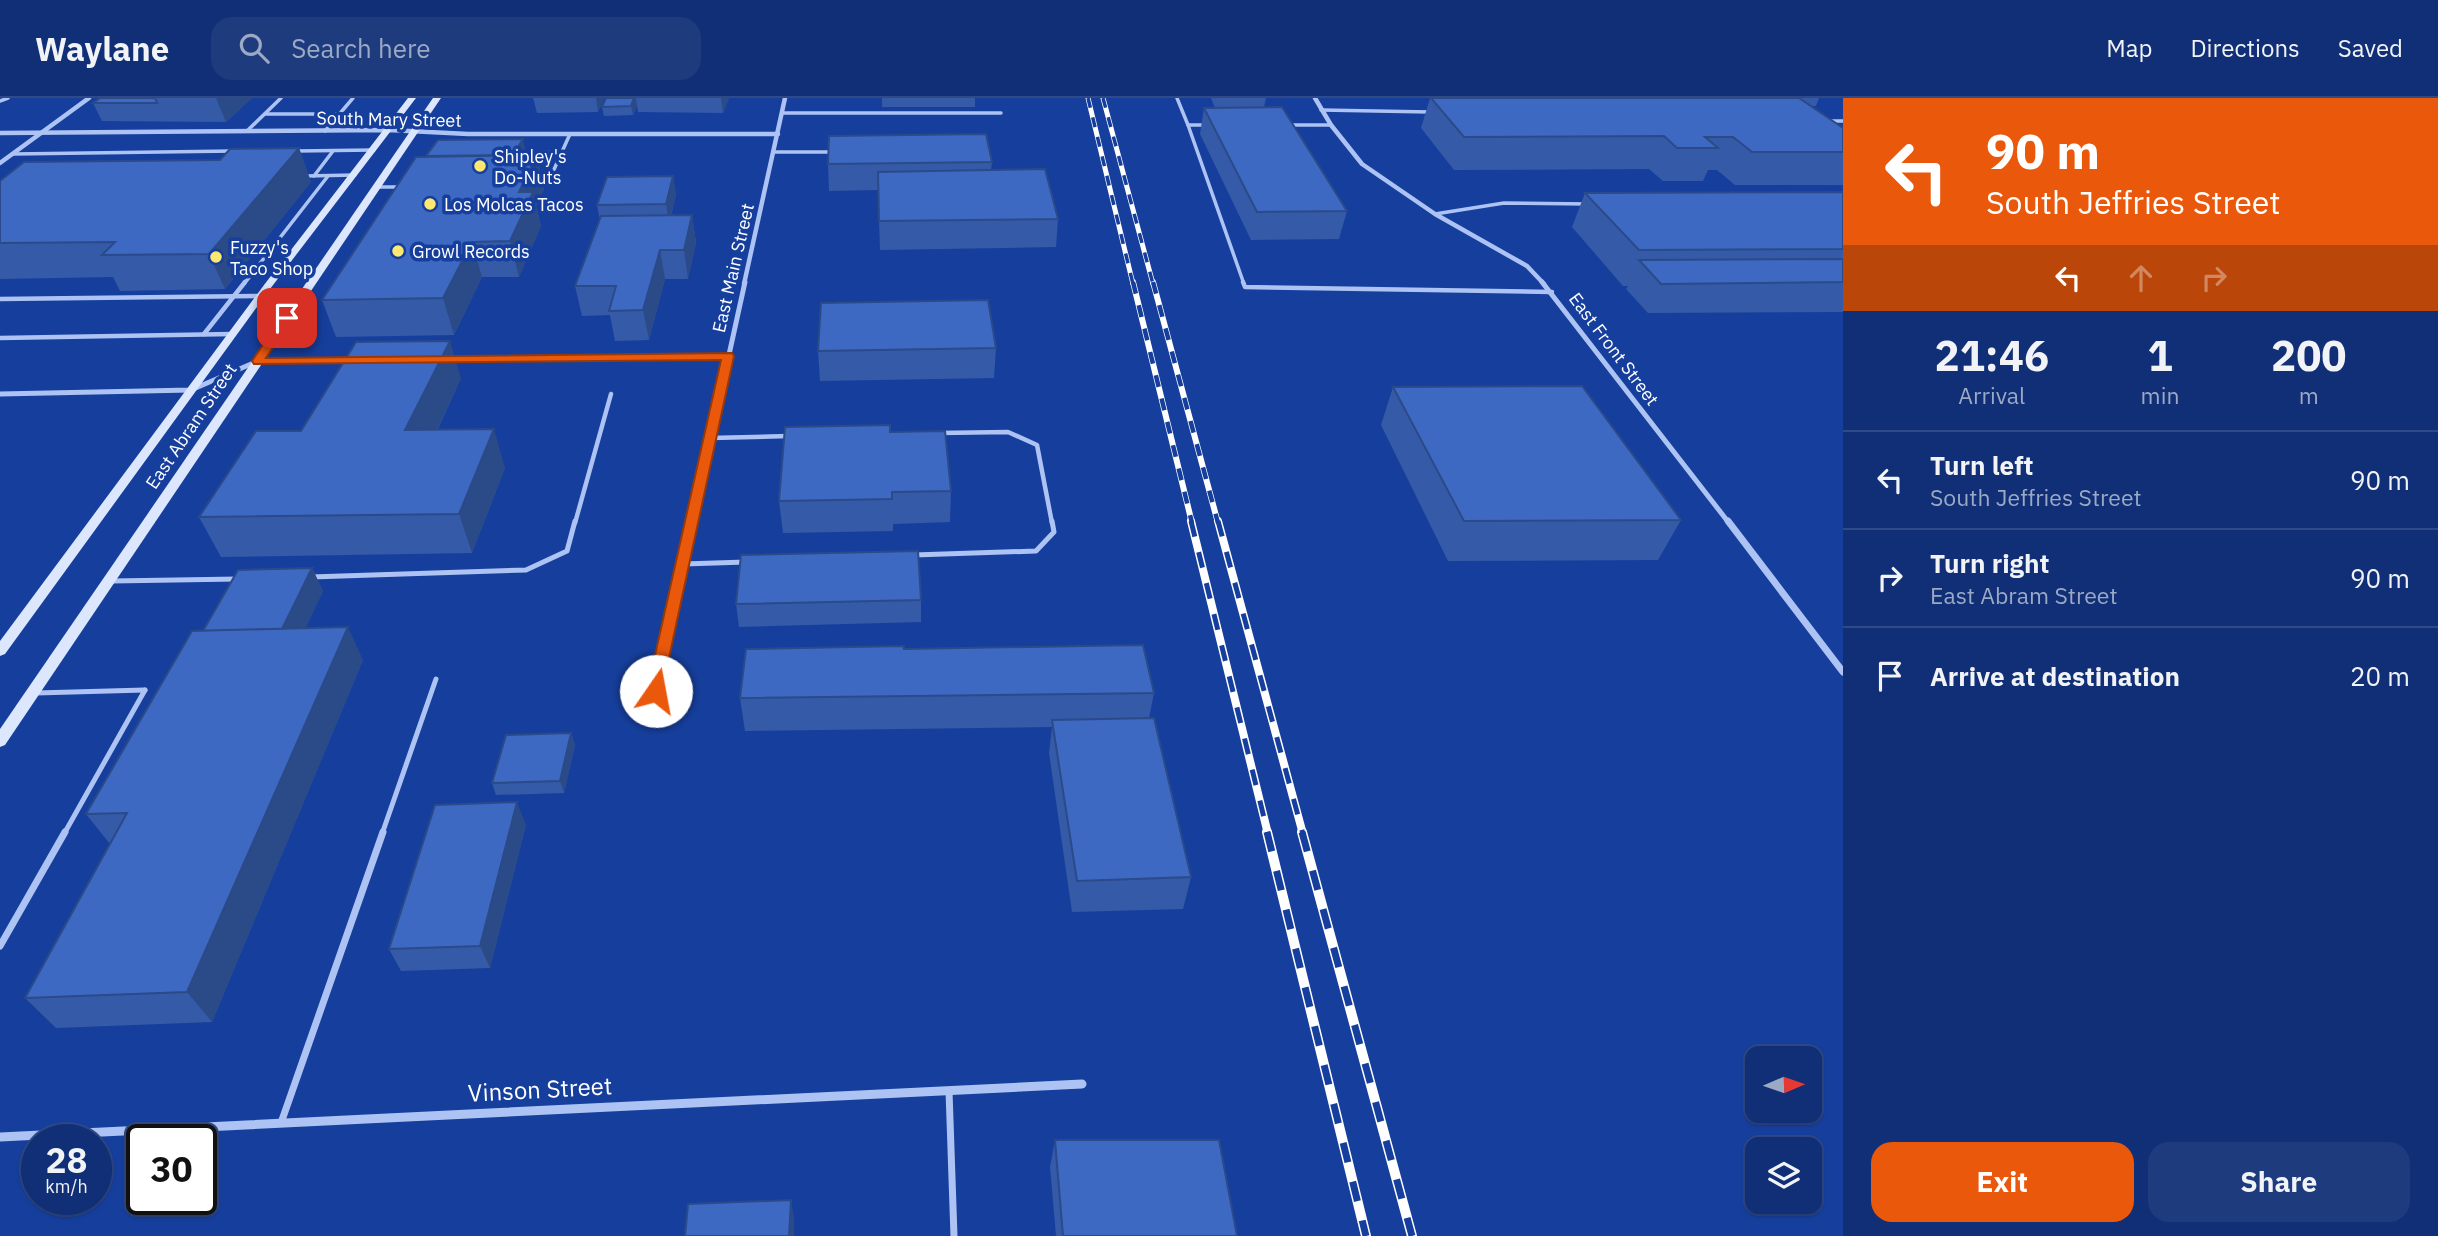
<!DOCTYPE html>
<html lang="en">
<head>
<meta charset="utf-8">
<style>
	:root { --surface:#102f76; --page:#1e3b7e; --text:#f1f3f6; --muted:#9ca9c5; --line:#304a88; --accent:#ea580c }
	body { margin:0; font-family:"IBM Plex Sans",sans-serif; background:var(--page); color:var(--text); height:100vh; display:flex; flex-direction:column; font-size:26px; white-space:nowrap }
	* { box-sizing:border-box; margin:0 }
	p { font-size:23px; color:var(--muted) }
	.icon { flex:none; width:38px; height:38px; fill:none; stroke:currentColor; stroke-width:2; stroke-linecap:round; stroke-linejoin:round }
	.map { position:relative; flex:1; overflow:hidden }
	.sheet { display:flex; flex-direction:column; background:var(--surface); width:595px }
	.sheet>* { flex:none }
	.hud { background:#ea580c; color:#fff; overflow:hidden }
	.needle { width:46px; rotate:88deg }
	.tools { position:absolute; left:1745px; top:948px; display:grid; gap:14px }
	.tools a { display:grid; place-items:center; width:77px; height:77px; border-radius:14px; background:var(--surface); box-shadow:0 2px 5px #0004,0 0 0 2px var(--line); font-size:35px }
	.speed { position:absolute; left:21px; top:1026px; display:flex; gap:14px; font-size:35px; font-weight:700; text-align:center }
	.speed>* { display:grid; place-content:center; width:91px; height:91px; border-radius:50%; background:var(--surface); box-shadow:0 2px 5px #0004,0 0 0 2px var(--line); line-height:1 }
	.speed small { font-size:18px; font-weight:400 }
	.speed .limit { border:4px solid #111; border-radius:10px; background:#fff; color:#111 }
	.pin { position:absolute; display:grid; place-items:center; width:60px; height:60px; color:#fff; margin:-30px; border-radius:14px; box-shadow:0 4px 10px #0006 }
	.me { position:absolute; width:77px; margin:-38px; rotate:12deg; stroke-linejoin:round; filter:drop-shadow(0 0 5px #0008) }
	.turn { display:flex; align-items:center; gap:24px; height:147px; padding:0 28px; font-size:32px }
	.turn .icon { width:91px; height:91px; stroke-width:2.5 }
	.turn b { display:block; font-size:49px; line-height:60px }
	.lanes { display:flex; align-items:center; height:66px; padding:0 28px; background:#0003; justify-content:center; gap:35px; direction:ltr }
	.lanes .off { opacity:.35 }
	.eta { display:flex; justify-content:space-evenly; align-items:center; height:119px; text-align:center }
	.eta b { font-size:42px; font-weight:700; line-height:49px }
	.primary-button { display:flex; gap:14px; margin-top:auto; padding:14px 28px }
	.primary-button a { flex:1; height:80px; border-radius:21px; background:var(--accent); color:#fff; font-size:28px; font-weight:700; line-height:80px; text-align:center }
	.primary-button a+a { background:var(--page); color:var(--text) }
	ul { padding:0; list-style:none }
	li { display:flex; align-items:center; gap:21px; height:98px; padding:0 28px; border-top:2px solid var(--line) }
	li div { flex:1 }
	li b { display:block; font-size:26px }
	li em { font-style:normal }
	header { display:flex; align-items:center; gap:42px; box-sizing:border-box; height:98px; padding:0 35px; background:var(--surface); border-bottom:2px solid var(--line) }
	header strong { font-size:33px }
	nav { display:flex; gap:38px; margin-inline-start:auto; font-size:24px }
	.search { width:490px; height:63px; background:var(--page); display:flex; align-items:center; gap:18px; box-sizing:border-box; padding:0 24px; border-radius:21px; color:var(--muted); font-size:26px }
	main { display:flex; flex:1; min-height:0 }
	.map>svg:first-child { display:block }
	.lines { fill:none; stroke-linecap:round; stroke-linejoin:round }
	.lane-far3 { stroke:#adc3f3; stroke-width:3.5 }
	.lane-far2 { stroke:#adc3f3; stroke-width:4.5 }
	.lane-far1 { stroke:#adc3f3; stroke-width:5 }
	.lane { stroke:#adc3f3; stroke-width:7 }
	.street-far3 { stroke:#adc3f3; stroke-width:4.5 }
	.street-far2 { stroke:#adc3f3; stroke-width:5 }
	.street-far1 { stroke:#adc3f3; stroke-width:7 }
	.street { stroke:#adc3f3; stroke-width:9 }
	.secondary { fill:#dce6fd; fill-rule:evenodd }
	.rail-far3-casing { stroke:#fff; stroke-width:5 }
	.rail-far2-casing { stroke:#fff; stroke-width:6 }
	.rail-far1-casing { stroke:#fff; stroke-width:8 }
	.rail-casing { stroke:#fff; stroke-width:10 }
	.rail-far3 { stroke:#163f9d; stroke-width:3.5; stroke-dasharray:10; stroke-linecap:butt }
	.rail-far2 { stroke:#163f9d; stroke-width:4.5; stroke-dasharray:12; stroke-linecap:butt }
	.rail-far1 { stroke:#163f9d; stroke-width:5; stroke-dasharray:16; stroke-linecap:butt }
	.rail { stroke:#163f9d; stroke-width:7; stroke-dasharray:20; stroke-linecap:butt }
	.wall { fill:#355aa8 }
	.shaded-wall { fill:#2b4a88 }
	.building { fill:#3e69c3; stroke:#2b4a88; stroke-width:2 }
	.route { fill:#ea580c; stroke:#983908; stroke-width:2 }
	.poi-dot { fill:#ffe86f; stroke:#163f9d; stroke-width:2.5 }
	.labels { text-anchor:middle; dominant-baseline:central; stroke-width:7; stroke-linejoin:round; paint-order:stroke }
	.far-street-label { font-size:18px; fill:#fff; stroke:#163f9d }
	.far-poi-label { font-size:18px; fill:#fff; stroke:#163f9d; text-anchor:start }
	.near-street-label { font-size:24px; fill:#fff; stroke:#163f9d }
</style>
</head>
<body>
<header>
<strong>Waylane</strong>
<div class="search"><svg class="icon" aria-label="search" viewBox="0 0 24 24"><circle cx="10" cy="10" r="6"/><path d="M15 15l6 6"/></svg>Search here</div>
<nav><a>Map</a><a>Directions</a><a>Saved</a></nav>
</header>
<main>
<div class="map">
<svg width="1843" height="1138" viewBox="0 0 1843 1138">
	<rect width="100%" height="100%" fill="#163f9d"/>
	<g class="lines">
		<g class="lane-far3">
			<path d="M1177,0L1188,27"/>
			<path d="M0,3L8,0"/>
			<path d="M1321,12L1430,14"/>
			<path d="M782,15H1001"/>
			<path d="M265,16H339"/>
			<path d="M1828,23H1843"/>
			<path d="M1207,27H1188L1244,186"/>
			<path d="M1287,27H1331"/>
			<path d="M247,33L281,0"/>
			<path d="M325,33L353,0"/>
			<path d="M296,53L374,52"/>
			<path d="M773,54H833"/>
			<path d="M520,55L562,54"/>
			<path d="M13,56L234,53"/>
			<path d="M305,78L355,77"/>
			<path d="M314,78L333,53"/>
			<path d="M537,87H547L570,36"/>
			<path d="M376,89H401"/>
			<path d="M1435,116L1504,105L1589,106"/>
			<path d="M244,186L328,78"/>
		</g>
		<g class="lane-far2">
			<path d="M1243,184L1245,189L1552,194"/>
			<path d="M0,201L260,198"/>
			<path d="M204,236L245,184"/>
			<path d="M0,240L232,236"/>
			<path d="M939,335L1008,334L1037,347L1052,425"/>
			<path d="M710,340L789,338"/>
			<path d="M575,425L611,296"/>
		</g>
		<g class="lane-far1">
			<path d="M914,457L1036,453L1054,434L1052,423"/>
			<path d="M683,466L746,464"/>
			<path d="M311,479L526,472L567,453L575,423"/>
			<path d="M112,483L238,481"/>
			<path d="M36,595L145,592"/>
			<path d="M64,736L145,592"/>
			<path d="M382,736L436,581"/>
		</g>
		<g class="lane">
			<path d="M0,848L65,734"/>
			<path d="M949,993L954,1138"/>
			<path d="M281,1025L383,734"/>
		</g>
		<g class="street-far3">
			<path d="M1315,0L1331,27L1362,66L1435,116L1527,168L1544,186"/>
			<path d="M0,35L389,32L468,36H778"/>
			<path d="M0,65L89,0"/>
			<path d="M744,186L785,0"/>
		</g>
		<g class="street-far2">
			<path d="M1542,184L1729,425"/>
			<path d="M446,261L728,258"/>
			<path d="M0,296L191,292L258,263L354,262"/>
			<path d="M692,425L745,184"/>
		</g>
		<g class="street-far1">
			<path d="M1728,423L1843,574"/>
			<path d="M655,593L692,423"/>
		</g>
		<path class="street" d="M0,1039L1082,986"/>
		<g class="secondary">
			<path d="M408,0H416L270,191L5,556L0,558V543L264,187Z"/>
			<path d="M433,0H441L5,647L0,649V631Z"/>
		</g>
		<defs>
			<g id="rail-far3">
				<path d="M1088,0L1133,186"/>
				<path d="M1103,0L1153,186"/>
			</g>
			<g id="rail-far2">
				<path d="M1133,184L1192,425"/>
				<path d="M1153,184L1218,425"/>
			</g>
			<g id="rail-far1">
				<path d="M1191,423L1268,736"/>
				<path d="M1218,423L1303,736"/>
			</g>
			<g id="rail">
				<path d="M1267,734L1366,1138"/>
				<path d="M1302,734L1412,1138"/>
			</g>
		</defs>
		<use href="#rail-far3" class="rail-far3-casing"/>
		<use href="#rail-far2" class="rail-far2-casing"/>
		<use href="#rail-far1" class="rail-far1-casing"/>
		<use href="#rail" class="rail-casing"/>
		<use href="#rail-far3" class="rail-far3"/>
		<use href="#rail-far2" class="rail-far2"/>
		<use href="#rail-far1" class="rail-far1"/>
		<use href="#rail" class="rail"/>
	</g>
	<g class="wall">
		<path d="M100,0H252L226,24L102,23L93,5Z"/>
		<path d="M533,0H604L598,14L537,15Z"/>
		<path d="M606,0H729L723,15L638,14L637,7L633,17L604,18L602,9Z"/>
		<rect x="882" y="0" width="93" height="9"/>
		<path d="M1211,0H1266L1264,9L1347,113L1339,141L1251,142L1200,36L1204,10H1215Z"/>
		<path d="M1430,0H1819L1816,8H1810L1843,30V87H1735L1717,72H1708L1703,83H1663L1649,71L1454,72L1421,30Z"/>
		<path d="M299,50L311,84L225,191L120,193L113,179L0,181V83L220,62Z"/>
		<path d="M537,57L544,91L536,108L541,128L519,179H482L454,237L336,239L322,202L426,59V58Z"/>
		<path d="M992,64L991,72L1058,121L1056,149L880,152L878,92L829,93L828,66Z"/>
		<path d="M673,78L676,97L671,118L692,117L696,145L688,181H665L649,242L615,243L610,217L582,218L575,188L600,122L597,107Z"/>
		<path d="M1843,94V214L1648,215L1626,191L1628,188H1623L1572,129L1585,95Z"/>
		<path d="M996,250L994,280L820,283L818,253Z"/>
		<path d="M461,280L438,331L505,370L472,455L221,459L199,419L301,333Z"/>
		<path d="M1393,289L1681,422L1658,462L1448,463L1381,327Z"/>
		<path d="M890,334L951,393L950,424L893,426V433L783,435L779,403Z"/>
		<path d="M312,470L323,493L305,530L363,562L212,924L56,930L25,900L110,746L86,716L203,533Z"/>
		<path d="M921,502V524L739,529L736,506Z"/>
		<path d="M1154,595L1149,620L1191,779L1183,811L1072,814L1049,655L1052,629L745,633L740,600Z"/>
		<path d="M571,635L575,647L564,695L496,697L492,685Z"/>
		<path d="M526,727L490,870L401,873L389,851Z"/>
		<path d="M1055,1042L1237,1138H1056L1050,1069Z"/>
	</g>
	<g class="shaded-wall">
		<path d="M216,0H252L226,24Z"/>
		<path d="M596,0H604L598,14Z"/>
		<path d="M634,0H636L637,7L633,17L631,8Z"/>
		<path d="M721,0H729L723,15Z"/>
		<path d="M523,41L527,59L518,76L513,57Z"/>
		<path d="M299,50L311,84L225,191L209,156Z"/>
		<path d="M537,57L544,91L536,108L541,128L519,179L510,143L519,94Z"/>
		<path d="M673,78L676,97L669,125L666,106Z"/>
		<path d="M692,117L696,145L688,181L684,152Z"/>
		<path d="M472,144L482,179L454,237L443,200Z"/>
		<path d="M660,152L665,181L649,242L643,212Z"/>
		<path d="M450,243L461,280L419,371L405,332Z"/>
		<path d="M494,331L505,370L472,455L459,416Z"/>
		<path d="M312,470L323,493L290,564L277,541Z"/>
		<path d="M348,529L363,562L212,924L187,894Z"/>
		<path d="M571,635L575,647L564,695L560,683Z"/>
		<path d="M517,704L526,727L490,870L480,848Z"/>
		<path d="M791,1102L794,1120V1138H789Z"/>
	</g>
	<g class="building">
		<path d="M100,0H155L157,5H93Z"/>
		<path d="M606,0H634L631,8L602,9Z"/>
		<path d="M1431,0H1799L1843,30V54H1752L1733,39H1705L1718,50H1677L1664,38L1464,39Z"/>
		<path d="M1282,9L1347,113L1257,114L1204,10Z"/>
		<path d="M986,36L992,64L828,66L829,38Z"/>
		<path d="M523,41L513,57L426,58L438,42Z"/>
		<path d="M299,50L209,156L102,157L115,144L0,145V83L24,64L220,62L230,51Z"/>
		<path d="M537,57L519,94H533L510,143L472,144L443,200L322,202L416,59Z"/>
		<path d="M1045,71L1058,121L879,123L878,74Z"/>
		<path d="M673,78L666,106L597,107L607,79Z"/>
		<path d="M1843,94V151L1639,152L1585,95Z"/>
		<path d="M692,117L684,152H660L643,212L609,213L616,188H575L601,118Z"/>
		<path d="M1843,161V184L1661,186L1639,162Z"/>
		<path d="M988,202L996,250L818,253L821,205Z"/>
		<path d="M450,243L405,332L494,331L459,416L199,419L256,333H301L356,244Z"/>
		<path d="M1582,288L1681,422L1464,423L1393,289Z"/>
		<path d="M890,327V334L945,333L951,393L892,394V401L779,403L785,329Z"/>
		<path d="M918,453L921,502L736,506L741,457Z"/>
		<path d="M312,470L282,531L203,533L238,472Z"/>
		<path d="M348,529L187,894L25,900L127,715L86,716L192,533Z"/>
		<path d="M1143,547L1154,595L740,600L746,551L904,548V551Z"/>
		<path d="M1154,620L1191,779L1077,783L1052,622Z"/>
		<path d="M571,635L560,683L492,685L506,637Z"/>
		<path d="M517,704L480,848L389,851L435,707Z"/>
		<path d="M1055,1042H1219L1237,1138H1063Z"/>
		<path d="M791,1102L789,1138H685L688,1106Z"/>
	</g>
	<path class="route" d="M287,216L293,220L266,260L732,255L734,258L661,597H650L647,593L721,262L254,266L252,263L283,217Z"/>
	<g class="poi-dot">
		<circle cx="480" cy="68" r="7"/>
		<circle cx="430" cy="106" r="7"/>
		<circle cx="398" cy="153" r="7"/>
		<circle cx="216" cy="159" r="7"/>
	</g>
	<g class="labels">
		<g class="far-street-label">
			<text transform="translate(389 21) rotate(1)">South Mary Street</text>
			<text transform="translate(733 170) rotate(-77)">East Main Street</text>
			<text transform="translate(1614 251) rotate(53)">East Front Street</text>
			<text transform="translate(191 328) rotate(-56)">East Abram Street</text>
		</g>
		<g class="far-poi-label">
			<text x="494" y="58">Shipley's<tspan x="494" dy="21">Do-Nuts</tspan></text>
			<text x="444" y="106">Los Molcas Tacos</text>
			<text x="230" y="149">Fuzzy's<tspan x="230" dy="21">Taco Shop</tspan></text>
			<text x="412" y="153">Growl Records</text>
		</g>
		<g class="near-street-label">
			<text transform="translate(540 991) rotate(-3)">Vinson Street</text>
		</g>
	</g>
</svg>
<div class="tools">
<a><svg class="needle" viewBox="-14 -14 28 28"><path d="M0-13l5 13h-10z" fill="#e53935"/><path d="M0 13l5-13h-10z" fill="#9ca9c5"/></svg></a>
<a><svg class="icon" aria-label="layers" viewBox="0 0 24 24"><path d="M12 4l9 5-9 5-9-5zM3 14l9 5 9-5"/></svg></a>
</div>
<div class="speed"><div>28<small>km/h</small></div><div class="limit">30</div></div>
<div class="pin" style="left:287px;top:220px;background:#d93025"><svg class="icon" aria-label="arrive" viewBox="0 0 24 24"><path d="M6 21V4h12l-3 4 3 4H6"/></svg></div>
<svg class="me" style="left:656px;top:593px" viewBox="-20 -20 40 40"><circle r="19" fill="#fff"/><path d="M0-13L10 11 0 6-10 11z" fill="#ea580c"/></svg>
</div>
<section class="sheet">
<div class="hud">
<div class="turn"><svg class="icon" aria-label="left" viewBox="0 0 24 24"><path d="M17 20v-9H6M10 6l-5 5 5 5"/></svg><div><b>90 m</b>South Jeffries Street</div></div>
<div class="lanes"><svg class="icon" aria-label="left" viewBox="0 0 24 24"><path d="M17 20v-9H6M10 6l-5 5 5 5"/></svg><svg class="icon off" aria-label="ahead" viewBox="0 0 24 24"><path d="M12 20V5M6 11l6-6 6 6"/></svg><svg class="icon off" aria-label="right" viewBox="0 0 24 24"><path d="M7 20v-9h11M14 6l5 5-5 5"/></svg></div>
</div>
<div class="eta">
<div><b>21:46</b><p>Arrival</p></div>
<div><b>1</b><p>min</p></div>
<div><b>200</b><p>m</p></div>
</div>
<ul>
<li><svg class="icon" aria-label="left" viewBox="0 0 24 24"><path d="M17 20v-9H6M10 6l-5 5 5 5"/></svg><div><b>Turn left</b><p>South Jeffries Street</p></div><em>90 m</em></li>
<li><svg class="icon" aria-label="right" viewBox="0 0 24 24"><path d="M7 20v-9h11M14 6l5 5-5 5"/></svg><div><b>Turn right</b><p>East Abram Street</p></div><em>90 m</em></li>
<li><svg class="icon" aria-label="arrive" viewBox="0 0 24 24"><path d="M6 21V4h12l-3 4 3 4H6"/></svg><div><b>Arrive at destination</b></div><em>20 m</em></li>
</ul>
<div class="primary-button"><a>Exit</a><a>Share</a></div>
</section>
</main>
</body>
</html>
